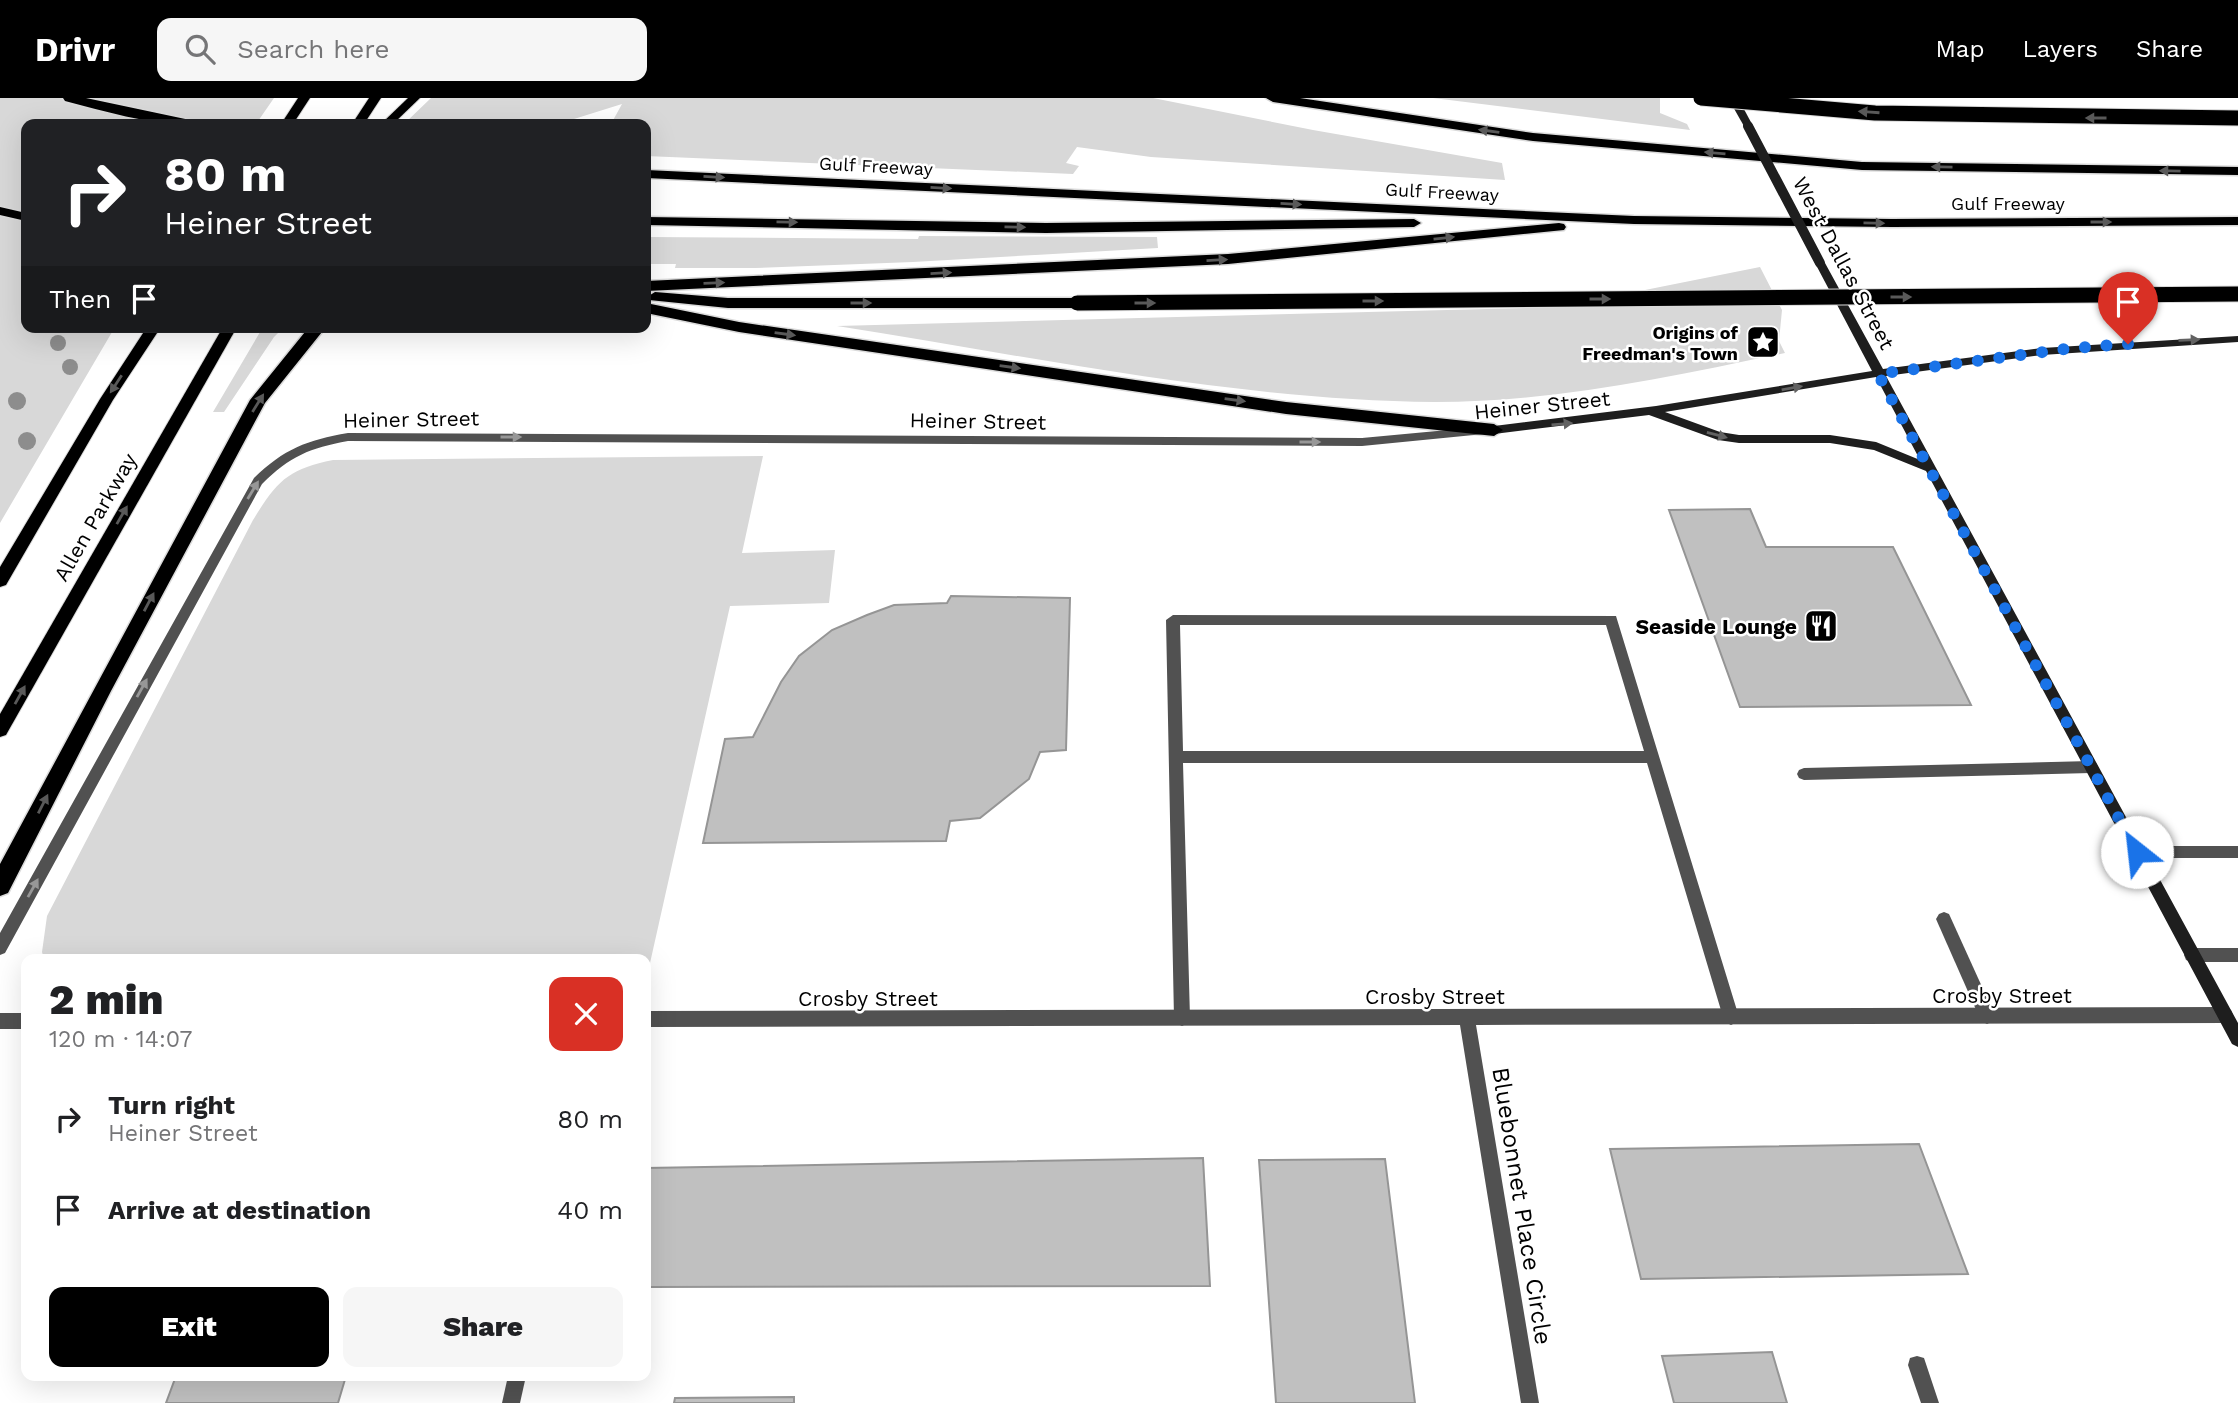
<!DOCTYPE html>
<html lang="en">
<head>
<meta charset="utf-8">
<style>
	:root { --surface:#fff; --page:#f6f6f6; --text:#202124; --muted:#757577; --accent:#000 }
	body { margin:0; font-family:"Work Sans",sans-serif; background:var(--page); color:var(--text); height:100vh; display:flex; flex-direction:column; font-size:26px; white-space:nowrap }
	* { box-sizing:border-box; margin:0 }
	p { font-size:23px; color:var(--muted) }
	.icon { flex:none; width:38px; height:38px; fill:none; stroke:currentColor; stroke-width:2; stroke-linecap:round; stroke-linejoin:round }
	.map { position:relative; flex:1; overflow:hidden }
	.panel { position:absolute; left:21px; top:856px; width:630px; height:427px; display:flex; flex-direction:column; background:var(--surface); border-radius:14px; box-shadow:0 7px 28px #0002 }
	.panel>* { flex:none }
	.banner { position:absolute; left:21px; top:21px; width:630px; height:214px; border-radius:14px; box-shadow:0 7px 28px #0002; background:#202124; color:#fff; overflow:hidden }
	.pin { position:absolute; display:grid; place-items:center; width:60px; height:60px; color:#fff; margin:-72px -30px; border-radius:50% 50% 50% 0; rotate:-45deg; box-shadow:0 0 7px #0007 }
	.pin .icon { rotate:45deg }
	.me { position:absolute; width:77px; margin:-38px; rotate:331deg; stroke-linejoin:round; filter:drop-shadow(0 0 5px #0008) }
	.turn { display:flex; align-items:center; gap:24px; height:147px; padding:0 28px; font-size:32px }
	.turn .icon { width:91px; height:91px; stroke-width:2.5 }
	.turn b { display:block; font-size:49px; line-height:60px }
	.then { display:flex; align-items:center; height:66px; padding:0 28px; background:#0003; gap:14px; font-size:26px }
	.round { display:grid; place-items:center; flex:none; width:74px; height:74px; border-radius:14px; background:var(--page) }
	.overview { display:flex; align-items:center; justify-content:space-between; height:119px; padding:0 28px }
	h1 { font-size:42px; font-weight:800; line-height:52px }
	.cta { display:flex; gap:14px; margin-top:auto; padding:14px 28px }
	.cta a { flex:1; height:80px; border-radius:14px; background:var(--accent); color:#fff; font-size:28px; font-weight:800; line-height:80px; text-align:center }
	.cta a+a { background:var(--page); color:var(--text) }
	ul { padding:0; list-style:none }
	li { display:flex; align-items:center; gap:21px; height:91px; padding:0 28px }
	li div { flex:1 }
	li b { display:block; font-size:26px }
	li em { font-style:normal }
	header { display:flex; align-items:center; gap:42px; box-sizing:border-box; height:98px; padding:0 35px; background:var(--accent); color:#fff }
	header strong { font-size:33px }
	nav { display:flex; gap:38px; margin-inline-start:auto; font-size:24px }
	.search { width:490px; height:63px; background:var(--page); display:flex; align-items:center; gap:18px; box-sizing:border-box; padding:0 24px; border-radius:14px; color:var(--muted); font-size:26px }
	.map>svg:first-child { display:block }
	.green { fill:#d8d8d8 }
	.building { fill:#c0c0c0; stroke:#959595; stroke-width:2 }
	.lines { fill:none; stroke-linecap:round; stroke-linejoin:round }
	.primary-casing { stroke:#dbdbdb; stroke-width:2 }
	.motorway-casing { stroke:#dbdbdb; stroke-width:3 }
	.service { fill:#515151; fill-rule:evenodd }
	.minor { fill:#515151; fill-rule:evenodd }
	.tertiary { fill:#515151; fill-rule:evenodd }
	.secondary { fill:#1e1e1e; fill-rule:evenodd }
	.primary { fill:#000; fill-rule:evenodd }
	.motorway { fill:#000; fill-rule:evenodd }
	.motorway-bridge-casing { stroke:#dbdbdb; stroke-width:17; stroke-linecap:butt }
	.secondary-bridge { stroke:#1e1e1e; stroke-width:10 }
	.motorway-bridge { stroke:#000; stroke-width:15 }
	.tree { fill:#8d8d8d }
	.oneway { fill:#595959 }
	.oneway2 { fill:#626262 }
	.oneway3 { fill:#979797 }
	.route { stroke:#1a73e8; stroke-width:12; stroke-dasharray:0 21.6 }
	.labels { text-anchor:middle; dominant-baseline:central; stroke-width:5; stroke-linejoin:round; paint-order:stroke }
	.far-street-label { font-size:18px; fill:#000; stroke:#fff }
	.far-poi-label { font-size:18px; font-weight:bold; fill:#000; stroke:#fff; text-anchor:end }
	.street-label { font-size:21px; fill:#000; stroke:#fff }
	.poi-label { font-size:21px; font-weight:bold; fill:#000; stroke:#fff; text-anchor:end }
	.near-street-label { font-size:24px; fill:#000; stroke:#fff }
</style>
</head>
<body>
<header>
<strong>Drivr</strong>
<div class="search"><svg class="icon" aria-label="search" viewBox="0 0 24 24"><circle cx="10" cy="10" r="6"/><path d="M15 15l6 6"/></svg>Search here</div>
<nav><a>Map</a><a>Layers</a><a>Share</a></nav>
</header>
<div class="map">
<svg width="2238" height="1305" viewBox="0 0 2238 1305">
	<rect width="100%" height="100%" fill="#fff"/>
	<g class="green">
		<path d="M0,0H274L256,26H26V229H115L0,425Z"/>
		<path d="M431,0H1153L1313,32L1502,65L1505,82L1151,59L1077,49L1066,65L1079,68L1073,76L646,58V26H611L622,6L558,26H404Z"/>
		<path d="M1433,0H1660V15L1687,26L1690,32Z"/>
		<path d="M919,138L1157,139L1158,150L913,164L755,170H675L676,166H646V139L918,141Z"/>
		<path d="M1760,169L1782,212L1779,243L1785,255C1669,279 1554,304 1435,304C1234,302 1035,259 837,228L1560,209Z"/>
		<path d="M263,229H284L274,239L224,314H213Z"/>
		<path d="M763,358L742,455L835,452L829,505L730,508L646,883V861H44L42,854L47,818L253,422C277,383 288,371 333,362Z"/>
	</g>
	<g class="building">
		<path d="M1750,411L1766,449H1893L1971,607L1740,609L1669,412Z"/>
		<path d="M951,498L1070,500L1066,652L1040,654L1029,681L980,720L950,723L946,743L703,745L725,641L753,639L781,584L799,558L832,532L867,517L894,507L947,505Z"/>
		<path d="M1919,1046L1968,1176L1641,1181L1610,1051Z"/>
		<path d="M1203,1060L1210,1188L646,1189V1070Z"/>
		<path d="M1385,1061L1415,1305H1276L1259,1062Z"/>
		<path d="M1772,1254L1787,1305H1674L1662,1258Z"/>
		<path d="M176,1278H346L338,1305H166Z"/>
		<path d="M794,1299V1305H674L675,1300Z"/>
	</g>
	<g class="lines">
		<defs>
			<g id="primary">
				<path d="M298,0H310L293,26H281Z"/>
				<path d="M369,0H381L364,26H352Z"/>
				<path d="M408,0H420L393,26H381Z"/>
				<path d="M147,229H161L113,302L6,487L0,489V469L100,301Z"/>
				<path d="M223,229H237L6,637L0,639V616Z"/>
			</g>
			<g id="motorway">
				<path d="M63,0H86L190,22L197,26C152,28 108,14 65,3Z"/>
				<path d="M1266,0H1300L1533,35L1862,64L2238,69V77L1862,72L1533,43L1273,4Z"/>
				<path d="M646,72L1634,118L1892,121L2238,119V127L1892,129L1634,126L646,80Z"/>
				<path d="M0,109L26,115V123L0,117Z"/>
				<path d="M646,119L1046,125L1414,121L1421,125L1414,129L1046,135L646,127Z"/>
				<path d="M1559,125L1564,126L1566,129L1564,132L1228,166L646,193V183L1228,156Z"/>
				<path d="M655,194L728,200H1077L1085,205L1077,210H728L649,202L647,199Z"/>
				<path d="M646,205L739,224L1286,304L1494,326L1503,332L1494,338L1286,316L739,234L646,215Z"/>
				<path d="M309,229H326L265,305L111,593L8,795L0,798V766L250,302Z"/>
			</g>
		</defs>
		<use href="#primary" class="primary-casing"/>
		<use href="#motorway" class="motorway-casing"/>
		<g class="service">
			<path d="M1173,517L1616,518L1739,919L1737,924L1731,927L1725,924L1723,919L1647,665H1183L1190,920L1188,925L1182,928L1176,925L1174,920L1166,522ZM1180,527H1606L1644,653H1183Z"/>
			<path d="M2091,663L2096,665L2098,669L2096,673L2091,675L1804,682L1799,680L1797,676L1799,672L1804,670Z"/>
			<path d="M1944,814L1949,816L1993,913L1995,918L1993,923L1987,926L1981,923L1936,821L1939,816Z"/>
			<path d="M2192,850H2238V864H2192L2186,862L2184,857L2186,852Z"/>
			<path d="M1917,1258L1924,1260L1939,1305H1921L1908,1267L1910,1260Z"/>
		</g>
		<g class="minor">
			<path d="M2137,748H2238V760H2137L2132,759L2130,754L2132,749Z"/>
			<path d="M2225,909L2231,912L2233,917L2231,922L2225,925L1476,927L1539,1305H1521L1460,927L646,929V913Z"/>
			<rect x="0" y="915" width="26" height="16"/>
			<path d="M508,1278H526L520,1305H502Z"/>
		</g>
		<path class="tertiary" d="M1480,329L1486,333L1484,336L1362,348L348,343C310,350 290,358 262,386L5,855L0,857V835L254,380C284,351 307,342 348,335L1362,340Z"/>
		<g class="secondary">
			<path d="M1728,0H1738L1753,28L1751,30H1745Z"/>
			<path d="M1820,162L1825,165L1883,271L2042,250L2238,238V244L2042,257L1886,278L2238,925V949L2232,946L1926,373L1874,352L1830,345H1739L1718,342L1649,317L1494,336L1488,332L1494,328L1656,308L1872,273L1815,165ZM1876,279L1920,362L1876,344L1830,337H1739L1720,334L1665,314Z"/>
		</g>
		<use href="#primary" class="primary"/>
		<use href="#motorway" class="motorway"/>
		<defs>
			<g id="motorway-bridge">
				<path d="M1701,0L1875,15L2238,20"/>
				<path d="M1077,205L2238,196"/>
			</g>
		</defs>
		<use href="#motorway-bridge" class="motorway-bridge-casing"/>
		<path class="secondary-bridge" d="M1748,28L1820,165"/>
		<use href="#motorway-bridge" class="motorway-bridge"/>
	</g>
	<g class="tree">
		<circle cx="58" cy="245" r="8"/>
		<circle cx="70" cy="269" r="8"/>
		<circle cx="17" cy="303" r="9"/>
		<circle cx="27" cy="343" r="9"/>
	</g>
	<defs><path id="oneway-solid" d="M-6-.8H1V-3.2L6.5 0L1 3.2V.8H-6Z" transform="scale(1.75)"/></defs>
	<g class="oneway">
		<use href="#oneway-solid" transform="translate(1869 14) rotate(-176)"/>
		<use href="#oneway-solid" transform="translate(2096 20) rotate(-180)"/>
		<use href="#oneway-solid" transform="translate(1489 33) rotate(-172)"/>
		<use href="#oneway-solid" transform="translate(1715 55) rotate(-175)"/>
		<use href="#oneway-solid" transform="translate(1942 69) rotate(-179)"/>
		<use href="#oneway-solid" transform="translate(2170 73) rotate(-179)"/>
		<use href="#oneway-solid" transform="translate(714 79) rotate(3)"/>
		<use href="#oneway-solid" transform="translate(941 90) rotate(3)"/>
		<use href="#oneway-solid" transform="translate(1291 106) rotate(3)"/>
		<use href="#oneway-solid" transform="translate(787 124) rotate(1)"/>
		<use href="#oneway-solid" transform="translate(2101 124)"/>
		<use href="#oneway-solid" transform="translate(1874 125) rotate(1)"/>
		<use href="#oneway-solid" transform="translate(1015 129) rotate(1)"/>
		<use href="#oneway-solid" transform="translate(1444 140) rotate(-6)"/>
		<use href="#oneway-solid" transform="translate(1217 162) rotate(-3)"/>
		<use href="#oneway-solid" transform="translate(941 175) rotate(-3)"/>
		<use href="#oneway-solid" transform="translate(714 185) rotate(-2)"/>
		<use href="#oneway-solid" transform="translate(1901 199)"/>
		<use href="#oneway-solid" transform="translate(1600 201)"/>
		<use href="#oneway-solid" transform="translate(1373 203)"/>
		<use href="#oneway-solid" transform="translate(861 205)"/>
		<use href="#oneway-solid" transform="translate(1145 205)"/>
		<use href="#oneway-solid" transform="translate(785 236) rotate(8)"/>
		<use href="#oneway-solid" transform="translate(1010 269) rotate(8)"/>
		<use href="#oneway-solid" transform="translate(116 286) rotate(123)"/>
		<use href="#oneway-solid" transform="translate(1235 302) rotate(8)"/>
		<use href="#oneway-solid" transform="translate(258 305) rotate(-58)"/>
		<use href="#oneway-solid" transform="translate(122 417) rotate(-60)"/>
		<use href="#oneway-solid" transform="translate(149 504) rotate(-62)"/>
		<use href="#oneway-solid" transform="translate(20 597) rotate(-61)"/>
		<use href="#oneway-solid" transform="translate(43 706) rotate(-63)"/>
	</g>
	<g class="oneway2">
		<use href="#oneway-solid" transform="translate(2189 242) rotate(-2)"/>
		<use href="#oneway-solid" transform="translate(1792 290) rotate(-10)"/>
		<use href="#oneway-solid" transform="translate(1562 326) rotate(-5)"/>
		<use href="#oneway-solid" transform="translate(1717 337) rotate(15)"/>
	</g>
	<g class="oneway3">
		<use href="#oneway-solid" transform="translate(511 339)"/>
		<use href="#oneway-solid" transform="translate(1310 344)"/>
		<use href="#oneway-solid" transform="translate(253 392) rotate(-59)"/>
		<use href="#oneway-solid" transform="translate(142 590) rotate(-61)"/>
		<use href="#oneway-solid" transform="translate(33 790) rotate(-61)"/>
	</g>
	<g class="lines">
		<path class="route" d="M2128,246L2073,250L1878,276L2137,754"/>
	</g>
	<defs>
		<symbol id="sight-square" viewBox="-11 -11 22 22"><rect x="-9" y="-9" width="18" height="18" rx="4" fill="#000" stroke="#fff"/><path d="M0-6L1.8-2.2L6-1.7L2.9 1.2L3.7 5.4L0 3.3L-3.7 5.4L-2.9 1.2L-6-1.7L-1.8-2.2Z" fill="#fff"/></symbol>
		<symbol id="restaurant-square" viewBox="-11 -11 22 22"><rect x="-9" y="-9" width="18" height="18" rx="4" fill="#000" stroke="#fff"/><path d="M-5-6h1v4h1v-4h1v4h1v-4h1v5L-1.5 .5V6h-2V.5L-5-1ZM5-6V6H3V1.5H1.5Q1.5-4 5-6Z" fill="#fff"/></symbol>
	</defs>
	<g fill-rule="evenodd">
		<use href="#sight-square" x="1744" y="225" width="38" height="38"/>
		<use href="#restaurant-square" x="1802" y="509" width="38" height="38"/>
	</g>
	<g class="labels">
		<g class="far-street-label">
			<text transform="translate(876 68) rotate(3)">Gulf Freeway</text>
			<text transform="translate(1442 94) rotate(3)">Gulf Freeway</text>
			<text x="2008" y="105">Gulf Freeway</text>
		</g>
		<g class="far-poi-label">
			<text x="1738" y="234">Origins of<tspan x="1738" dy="21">Freedman's Town</tspan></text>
		</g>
		<g class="street-label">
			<text transform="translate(1844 165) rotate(62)">West Dallas Street</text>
			<text transform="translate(1542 307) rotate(-6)">Heiner Street</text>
			<text transform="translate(411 321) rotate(-1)">Heiner Street</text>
			<text transform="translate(978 323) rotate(1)">Heiner Street</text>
			<text transform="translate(95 419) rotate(-60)">Allen Parkway</text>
			<text x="2002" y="897">Crosby Street</text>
			<text x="1435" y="898">Crosby Street</text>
			<text x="868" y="900">Crosby Street</text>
		</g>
		<g class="poi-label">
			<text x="1797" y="528">Seaside Lounge</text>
		</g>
		<g class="near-street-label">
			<text transform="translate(1522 1108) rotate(81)">Bluebonnet Place Circle</text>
		</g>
	</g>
</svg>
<div class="pin" style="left:2128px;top:246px;background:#d93025"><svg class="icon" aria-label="arrive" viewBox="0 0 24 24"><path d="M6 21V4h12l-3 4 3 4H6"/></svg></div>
<svg class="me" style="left:2137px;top:754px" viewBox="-20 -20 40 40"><circle r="19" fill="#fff"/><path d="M0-13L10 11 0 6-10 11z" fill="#1a73e8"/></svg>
<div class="banner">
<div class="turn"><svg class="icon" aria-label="right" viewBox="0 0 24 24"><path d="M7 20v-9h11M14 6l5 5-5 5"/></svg><div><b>80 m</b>Heiner Street</div></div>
<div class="then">Then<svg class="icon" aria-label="arrive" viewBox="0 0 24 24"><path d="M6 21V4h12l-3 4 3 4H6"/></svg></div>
</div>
<section class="panel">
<div class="overview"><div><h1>2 min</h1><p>120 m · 14:07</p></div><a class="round" style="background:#d93025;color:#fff"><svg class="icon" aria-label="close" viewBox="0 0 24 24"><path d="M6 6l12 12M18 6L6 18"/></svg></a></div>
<ul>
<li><svg class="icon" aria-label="right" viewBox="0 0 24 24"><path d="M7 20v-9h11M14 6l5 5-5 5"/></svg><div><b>Turn right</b><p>Heiner Street</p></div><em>80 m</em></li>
<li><svg class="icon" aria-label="arrive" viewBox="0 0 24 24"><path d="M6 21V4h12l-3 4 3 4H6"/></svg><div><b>Arrive at destination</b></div><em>40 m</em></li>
</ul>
<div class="cta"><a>Exit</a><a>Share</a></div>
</section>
</div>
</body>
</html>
